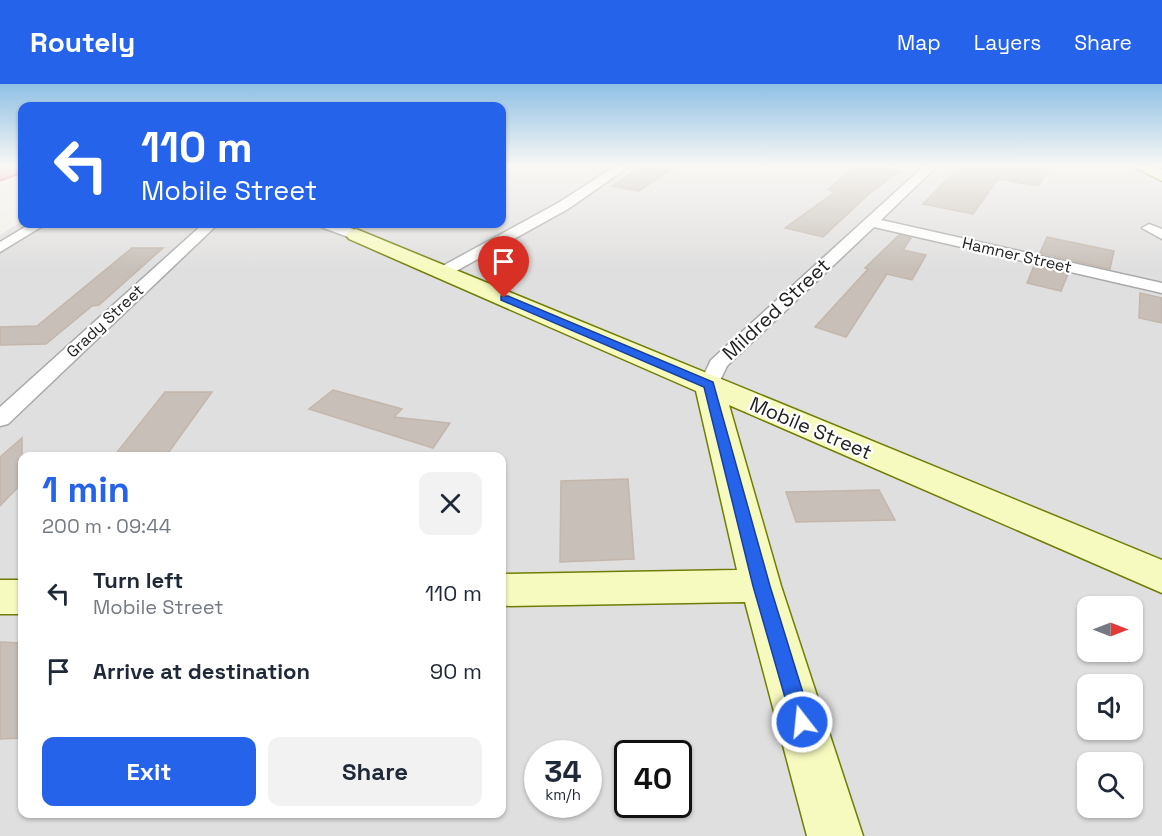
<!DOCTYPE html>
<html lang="en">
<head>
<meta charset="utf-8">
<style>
	:root { --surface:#fff; --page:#f2f2f3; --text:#1f2937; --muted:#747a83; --accent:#2563eb }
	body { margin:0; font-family:"Space Grotesk",sans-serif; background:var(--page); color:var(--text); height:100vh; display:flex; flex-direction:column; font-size:22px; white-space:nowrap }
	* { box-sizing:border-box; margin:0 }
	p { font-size:20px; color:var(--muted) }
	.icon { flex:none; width:33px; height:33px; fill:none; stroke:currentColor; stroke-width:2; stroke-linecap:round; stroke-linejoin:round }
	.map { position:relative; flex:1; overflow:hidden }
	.panel { position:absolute; left:18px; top:368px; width:488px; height:366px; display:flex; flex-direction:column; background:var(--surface); border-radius:12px; box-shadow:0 2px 4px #0004 }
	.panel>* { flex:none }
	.top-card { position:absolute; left:18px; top:18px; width:488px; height:126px; border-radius:12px; box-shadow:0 2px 4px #0004; background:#2563eb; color:#fff; overflow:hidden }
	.needle { width:39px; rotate:90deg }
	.controls { position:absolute; left:1077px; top:512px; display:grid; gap:12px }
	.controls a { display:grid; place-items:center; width:66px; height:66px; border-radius:12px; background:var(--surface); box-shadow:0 2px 4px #0004; font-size:30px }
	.speed { position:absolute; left:524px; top:656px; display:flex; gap:12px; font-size:30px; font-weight:700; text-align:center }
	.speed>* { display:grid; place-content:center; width:78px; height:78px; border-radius:50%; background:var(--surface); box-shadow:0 2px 4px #0004; line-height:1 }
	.speed small { font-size:15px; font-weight:400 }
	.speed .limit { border:3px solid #111; border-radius:9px; background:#fff; color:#111 }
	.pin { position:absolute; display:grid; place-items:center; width:51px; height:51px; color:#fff; margin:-62px -26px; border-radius:50% 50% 50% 0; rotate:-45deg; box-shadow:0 0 6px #0007 }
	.pin .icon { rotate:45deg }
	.me { position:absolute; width:66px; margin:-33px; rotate:344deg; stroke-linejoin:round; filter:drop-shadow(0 0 4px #0008) }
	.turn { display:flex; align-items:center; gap:21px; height:126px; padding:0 24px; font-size:27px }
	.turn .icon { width:78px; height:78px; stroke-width:2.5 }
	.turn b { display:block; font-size:42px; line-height:51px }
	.round { display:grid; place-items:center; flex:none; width:63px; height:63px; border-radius:12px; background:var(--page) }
	.headline { display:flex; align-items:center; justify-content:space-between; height:102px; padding:0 24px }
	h1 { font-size:36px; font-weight:600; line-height:45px; color:var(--accent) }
	.primary-button { display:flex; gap:12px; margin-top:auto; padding:12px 24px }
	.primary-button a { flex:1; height:69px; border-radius:12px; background:var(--accent); color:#fff; font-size:24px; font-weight:600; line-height:69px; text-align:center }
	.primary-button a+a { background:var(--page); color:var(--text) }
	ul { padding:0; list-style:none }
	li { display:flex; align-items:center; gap:18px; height:78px; padding:0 24px }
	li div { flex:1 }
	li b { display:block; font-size:22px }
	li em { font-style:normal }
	header { display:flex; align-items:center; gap:36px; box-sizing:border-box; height:84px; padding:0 30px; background:var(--accent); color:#fff }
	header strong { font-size:28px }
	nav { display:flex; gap:33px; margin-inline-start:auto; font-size:21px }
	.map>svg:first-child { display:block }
	.residential { fill:#e0dfdf; fill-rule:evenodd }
	.building { fill:#c7bfb8; stroke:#c4b6ab; stroke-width:1.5 }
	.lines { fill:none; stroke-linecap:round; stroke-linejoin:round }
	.street-casing { stroke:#a9a9a9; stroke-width:3 }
	.secondary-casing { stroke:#707d05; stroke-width:3 }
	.highway-casing { stroke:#dc2a67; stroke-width:3 }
	.street { fill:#fff; fill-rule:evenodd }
	.secondary { fill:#f7fabf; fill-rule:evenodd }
	.highway { fill:#e892a2; fill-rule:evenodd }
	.route { fill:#2563eb; stroke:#184099; stroke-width:1.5 }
	.labels { text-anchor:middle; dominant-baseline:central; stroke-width:4.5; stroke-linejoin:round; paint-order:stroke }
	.far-street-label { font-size:16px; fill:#222; stroke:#fff }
	.street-label { font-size:20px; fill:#222; stroke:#fff }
</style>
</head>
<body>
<header>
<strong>Routely</strong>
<nav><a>Map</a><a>Layers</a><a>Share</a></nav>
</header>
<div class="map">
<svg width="1162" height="752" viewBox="0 0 1162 752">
	<rect width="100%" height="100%" fill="#f2efe9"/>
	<path class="residential" d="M501,81H1162V752H0V151L22,137V140H501ZM22,372H501V729H22ZM1088,522H1132V567H1088ZM1088,600H1132V645H1088ZM537,669H588V720H537ZM627,669H678V720H627ZM1088,678H1132V723H1088Z"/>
	<g class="building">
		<path d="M643,81H677L639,107L612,102Z"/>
		<path d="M856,81H895L892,85L900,86L869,110L823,153L785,144L835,108L828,106Z"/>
		<path d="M961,81H1051L1038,102L998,95L973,130L923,120Z"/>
		<path d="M899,151L911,154L903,166L926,171L912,196L887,190L846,253L815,243L868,185L865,184Z"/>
		<path d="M1047,153L1114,167L1110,185L1040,169Z"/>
		<path d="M132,164H163L99,221L92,222L46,260L0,261V243L37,242Z"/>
		<path d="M1034,182L1068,190L1061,207L1027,199Z"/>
		<path d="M1140,209L1162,214V239L1139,234Z"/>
		<path d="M333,306L402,325L394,333L450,339L433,364L309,325Z"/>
		<path d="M165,308H212L166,372H114Z"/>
		<path d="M22,354V399L0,422V373Z"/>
		<path d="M628,395L634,475L560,478L561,397Z"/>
		<path d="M879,406L895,436L796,438L786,408Z"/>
		<path d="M0,558L22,559V654L0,655Z"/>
	</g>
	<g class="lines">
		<defs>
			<g id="street">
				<path d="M617,81H631L568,125L449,191H437L435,188L437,185L558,119Z"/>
				<path d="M925,81H938L881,136L1162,199V209L874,143L727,282L716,305L709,307L702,305L699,301L711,276Z"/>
				<path d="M30,140H46L0,168V158Z"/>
				<path d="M203,140H218L8,340L0,342V323Z"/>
				<path d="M319,140H338L361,148L363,151L356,155L351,154L321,143Z"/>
				<path d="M1149,140L1162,145V155L1142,144Z"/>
			</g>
			<g id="secondary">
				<path d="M1131,81H1152L1162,86V97Z"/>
				<path d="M356,145L1162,476V509L729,321L781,502L863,752H807L745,518L501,522V490L737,486L696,307L349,155L346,151L349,147Z"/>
				<rect x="0" y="496" width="22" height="34"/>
			</g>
			<path id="highway" d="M12,81H22V88L0,96V85Z"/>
		</defs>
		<use href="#street" class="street-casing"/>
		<use href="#secondary" class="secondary-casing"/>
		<use href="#highway" class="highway-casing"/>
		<use href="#street" class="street"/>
		<use href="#secondary" class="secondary"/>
		<use href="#highway" class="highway"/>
	</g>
	<linearGradient id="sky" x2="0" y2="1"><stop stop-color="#8fc0e4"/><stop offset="0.44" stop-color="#f9f8f5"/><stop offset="1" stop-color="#f9f8f5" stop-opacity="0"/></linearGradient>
	<rect width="1162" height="186" fill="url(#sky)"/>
	<path class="route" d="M501,212H508L713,298L770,502L812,638L809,645L802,648L795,645L792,638L753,502L704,303L501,216Z"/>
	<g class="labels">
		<g class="far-street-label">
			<text transform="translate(1017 171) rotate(13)">Hamner Street</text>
			<text transform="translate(105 237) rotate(-43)">Grady Street</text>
		</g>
		<g class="street-label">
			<text transform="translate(776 225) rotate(-43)">Mildred Street</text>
			<text transform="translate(811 344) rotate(23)">Mobile Street</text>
		</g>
	</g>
</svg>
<div class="controls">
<a><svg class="needle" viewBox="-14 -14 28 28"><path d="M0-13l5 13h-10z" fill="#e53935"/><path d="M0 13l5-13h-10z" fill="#747a83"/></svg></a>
<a><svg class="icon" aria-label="sound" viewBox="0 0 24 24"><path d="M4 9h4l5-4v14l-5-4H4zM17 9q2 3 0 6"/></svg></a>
<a><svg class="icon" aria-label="search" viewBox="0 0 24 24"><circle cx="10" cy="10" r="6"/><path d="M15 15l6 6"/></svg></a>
</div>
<div class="speed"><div>34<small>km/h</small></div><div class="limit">40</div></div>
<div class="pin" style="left:504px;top:214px;background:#d93025"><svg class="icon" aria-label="arrive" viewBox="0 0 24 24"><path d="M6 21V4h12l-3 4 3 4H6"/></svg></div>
<svg class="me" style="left:802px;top:638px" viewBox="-20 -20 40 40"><circle r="17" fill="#2563eb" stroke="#fff" stroke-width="3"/><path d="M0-11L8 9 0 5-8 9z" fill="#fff"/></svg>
<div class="top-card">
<div class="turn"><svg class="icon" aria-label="left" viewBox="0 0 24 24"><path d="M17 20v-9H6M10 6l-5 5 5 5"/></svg><div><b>110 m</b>Mobile Street</div></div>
</div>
<section class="panel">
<div class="headline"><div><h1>1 min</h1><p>200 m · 09:44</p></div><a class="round"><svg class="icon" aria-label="close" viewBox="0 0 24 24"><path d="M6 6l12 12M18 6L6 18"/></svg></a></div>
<ul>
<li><svg class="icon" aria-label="left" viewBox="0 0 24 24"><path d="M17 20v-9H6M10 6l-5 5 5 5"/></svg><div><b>Turn left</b><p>Mobile Street</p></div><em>110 m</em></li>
<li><svg class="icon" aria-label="arrive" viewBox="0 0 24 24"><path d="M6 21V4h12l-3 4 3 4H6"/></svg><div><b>Arrive at destination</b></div><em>90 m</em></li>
</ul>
<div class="primary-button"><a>Exit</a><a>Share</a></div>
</section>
</div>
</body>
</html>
